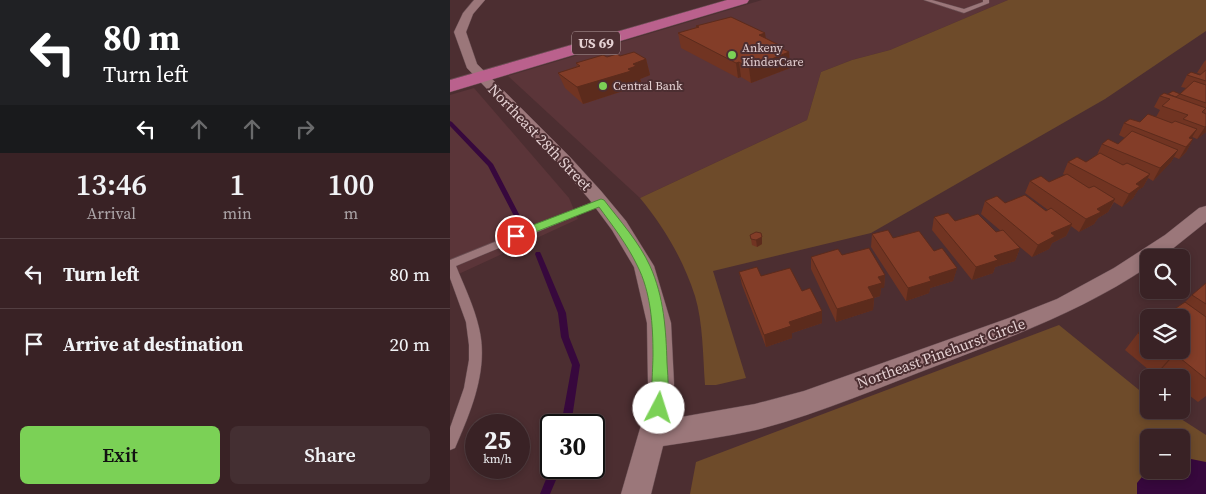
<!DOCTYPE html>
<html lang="en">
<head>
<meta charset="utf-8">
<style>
	:root { --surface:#392225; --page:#442f32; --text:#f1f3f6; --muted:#aba4a7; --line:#533f42; --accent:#7bd156 }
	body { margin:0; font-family:"Source Serif 4",serif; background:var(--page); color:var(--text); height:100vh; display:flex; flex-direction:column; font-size:19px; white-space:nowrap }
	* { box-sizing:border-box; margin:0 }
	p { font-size:16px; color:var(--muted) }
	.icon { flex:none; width:28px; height:28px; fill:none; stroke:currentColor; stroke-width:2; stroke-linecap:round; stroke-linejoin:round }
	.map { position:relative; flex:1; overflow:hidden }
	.sheet { display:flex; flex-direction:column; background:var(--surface); width:450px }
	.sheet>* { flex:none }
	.top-card { background:#202124; color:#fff; overflow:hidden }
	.tools { position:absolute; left:690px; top:249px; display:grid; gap:10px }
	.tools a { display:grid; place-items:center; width:50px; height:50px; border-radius:8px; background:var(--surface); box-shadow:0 2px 8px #0003,0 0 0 1px var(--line); font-size:25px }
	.speed { position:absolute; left:15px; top:414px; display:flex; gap:10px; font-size:25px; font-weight:700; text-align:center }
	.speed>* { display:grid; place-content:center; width:65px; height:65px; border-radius:50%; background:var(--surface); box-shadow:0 2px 8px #0003,0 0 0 1px var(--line); line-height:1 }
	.speed small { font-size:12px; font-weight:400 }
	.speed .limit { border:2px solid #111; border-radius:8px; background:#fff; color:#111 }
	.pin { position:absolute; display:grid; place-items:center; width:42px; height:42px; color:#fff; margin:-21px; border:2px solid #fff; border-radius:50%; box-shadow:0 1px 5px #0007 }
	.me { position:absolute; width:55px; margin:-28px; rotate:5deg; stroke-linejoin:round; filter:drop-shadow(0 0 4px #0008) }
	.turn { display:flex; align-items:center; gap:18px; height:105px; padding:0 20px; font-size:22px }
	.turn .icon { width:65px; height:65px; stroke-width:2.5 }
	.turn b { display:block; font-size:35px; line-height:42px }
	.lanes { display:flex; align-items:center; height:48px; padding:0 20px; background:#0003; justify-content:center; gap:25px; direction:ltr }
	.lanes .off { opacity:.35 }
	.eta { display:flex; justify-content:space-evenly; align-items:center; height:85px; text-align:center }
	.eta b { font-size:30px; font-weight:600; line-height:35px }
	.button { display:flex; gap:10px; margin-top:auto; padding:10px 20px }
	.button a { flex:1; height:58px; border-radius:8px; background:var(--accent); color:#111; font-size:20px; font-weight:600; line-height:58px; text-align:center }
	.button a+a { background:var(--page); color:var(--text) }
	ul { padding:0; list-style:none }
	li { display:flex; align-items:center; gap:15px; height:70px; padding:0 20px; border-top:1px solid var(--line) }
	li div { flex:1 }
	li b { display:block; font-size:19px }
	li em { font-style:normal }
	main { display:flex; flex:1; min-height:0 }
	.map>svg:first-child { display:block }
	.built { fill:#5b3539 }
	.green { fill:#6e4b2a; fill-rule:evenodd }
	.water { fill:#37083d }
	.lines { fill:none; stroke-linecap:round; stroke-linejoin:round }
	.stream { fill:#37083d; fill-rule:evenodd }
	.service-casing { stroke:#674d51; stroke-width:1 }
	.minor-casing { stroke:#674d51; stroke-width:1 }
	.primary-casing { stroke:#674d51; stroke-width:1 }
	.service { fill:#9b777a; fill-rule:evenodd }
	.minor { fill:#9b777a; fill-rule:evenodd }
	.primary { fill:#ba618d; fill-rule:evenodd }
	.wall { fill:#713422 }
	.shaded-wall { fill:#5c2b1c }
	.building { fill:#833d28; stroke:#5c2b1c }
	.route { fill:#7bd156; stroke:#508838 }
	.poi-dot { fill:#7bd156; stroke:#4c2e31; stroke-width:2 }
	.labels { text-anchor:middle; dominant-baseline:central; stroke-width:4; stroke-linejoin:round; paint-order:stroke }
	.far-poi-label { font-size:12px; fill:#e5d1d3; stroke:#4c2e31; text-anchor:start }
	.shield { fill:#4c2e31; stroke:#b7a0a2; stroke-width:1 }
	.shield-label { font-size:14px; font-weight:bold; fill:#e5d1d3 }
	.street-label { font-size:15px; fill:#e5d1d3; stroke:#4c2e31 }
</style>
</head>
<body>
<main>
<section class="sheet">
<div class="top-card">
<div class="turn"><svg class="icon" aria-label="left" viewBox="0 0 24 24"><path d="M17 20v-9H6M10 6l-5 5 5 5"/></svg><div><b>80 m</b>Turn left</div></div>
<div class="lanes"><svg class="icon" aria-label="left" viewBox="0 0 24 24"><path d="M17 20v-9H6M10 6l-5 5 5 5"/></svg><svg class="icon off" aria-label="ahead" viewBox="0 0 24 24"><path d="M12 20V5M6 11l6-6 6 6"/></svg><svg class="icon off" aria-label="ahead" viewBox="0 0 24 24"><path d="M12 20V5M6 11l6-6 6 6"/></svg><svg class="icon off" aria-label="right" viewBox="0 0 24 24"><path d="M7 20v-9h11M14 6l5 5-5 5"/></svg></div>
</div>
<div class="eta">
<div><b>13:46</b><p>Arrival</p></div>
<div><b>1</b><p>min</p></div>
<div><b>100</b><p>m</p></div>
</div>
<ul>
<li><svg class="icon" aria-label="left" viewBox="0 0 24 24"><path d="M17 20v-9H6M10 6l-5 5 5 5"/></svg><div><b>Turn left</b></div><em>80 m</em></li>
<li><svg class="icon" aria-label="arrive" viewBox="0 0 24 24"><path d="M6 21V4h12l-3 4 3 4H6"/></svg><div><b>Arrive at destination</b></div><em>20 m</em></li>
</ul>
<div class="button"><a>Exit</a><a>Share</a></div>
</section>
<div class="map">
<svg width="756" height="494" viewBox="0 0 756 494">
	<rect width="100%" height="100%" fill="#4c2e31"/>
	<g class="built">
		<path d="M312,0H558L440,50L402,60L371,72L357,120L190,198L58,76Z"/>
		<path d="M24,88L119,198L128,219L0,278V95Z"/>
	</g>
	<g class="green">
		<path d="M558,0H756V31L655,99L421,233L263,271L296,378L266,385H255C253,357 253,322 245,296C233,259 214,227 190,198L357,120L371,72L402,60L440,50Z"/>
		<path d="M609,325L699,398V410H717L756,435V494H240L246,462ZM699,438H731V470H699Z"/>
	</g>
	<path class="water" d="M731,457L756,462V494H687V483L699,468V470H731Z"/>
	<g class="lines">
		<g class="stream">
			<path d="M0,121L2,122L43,164L70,216L69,218H67L64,216L38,166L0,126Z"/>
			<path d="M86,252H90L91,254L116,313L119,337L130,365L121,425H111L122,365L111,337L108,313L85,254Z"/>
			<path d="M101,467L111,468L100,494H90Z"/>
		</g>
		<defs>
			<g id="service">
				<path d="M474,0H482L514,9L533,2V0H539V3L514,13Z"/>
				<path d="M151,199L156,202L154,204L6,266C14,286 24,306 29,328C39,369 21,411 5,448L0,450V428L14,388L19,360V345L16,322L0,278V260Z"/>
			</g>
			<path id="minor" d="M24,0H35L23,14L16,32L27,64L120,157L151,191L176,221L204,266L221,323L224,384L220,419L305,404L354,391L559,318L607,299L664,268L715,235L749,208L756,206V222L711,258H699V266C632,311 565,335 491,364C430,387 369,414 306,430C275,437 244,441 213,446L201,494H171L196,408L198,384L197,323L184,267L162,230L139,199L108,163L17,68L4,32L13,13Z"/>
			<path id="primary" d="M277,0H299L297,3L0,92V80Z"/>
		</defs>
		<use href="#service" class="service-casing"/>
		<use href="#minor" class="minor-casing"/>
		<use href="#primary" class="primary-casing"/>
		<use href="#service" class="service"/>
		<use href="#minor" class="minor"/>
		<use href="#primary" class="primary"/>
	</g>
	<g class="wall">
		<path d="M246,26L316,38L330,48L339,52L340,68L301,83L291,77L288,78L231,48L228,33L247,27Z"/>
		<path d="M157,57L196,59L200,75L190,79L191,82L184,84L185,87L133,104L115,88L108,73L127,66L126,63Z"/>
		<path d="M756,60V132L747,139L742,137L741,139H743L736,152L729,159L724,157L721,162L703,181L698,178L693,187L688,190L683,198L672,207L664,202L658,212L648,218L644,224L629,232L621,226L616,236L602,243L599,249L582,257L564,242L570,248L565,261L545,267L543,273L522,280L482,230L484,217L505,221L546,232L551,231L531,214L535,201L555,203L596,211L598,210L575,193L580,181L599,182L615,175L613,174L618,162H636L647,155L652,144H668L675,138L669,135L674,123L690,122L706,117L710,110L704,107L710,96L730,94L736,88L731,87L737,75H750L751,74L747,73L754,62Z"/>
		<path d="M311,233L312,244L307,247L302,245L301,239Z"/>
		<path d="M422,234L443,238L484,251L507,268L503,281L480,288L479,293L456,301L421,247Z"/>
		<path d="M392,255L435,275L434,288H431L430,296L424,298L423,310L386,322L361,269V257Z"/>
		<path d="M289,272L311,276L352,291L372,311V323L342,333V338L316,347L292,285Z"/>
		<path d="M756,283V396L748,402L731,389V378H718L710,371L705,375L675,350L688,333L699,325V350H731L735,302L742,295Z"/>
	</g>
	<g class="shaded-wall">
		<path d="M315,33L317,47L309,35Z"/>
		<path d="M329,45L330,56L339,52L340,68L301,83L299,68L326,46Z"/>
		<path d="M196,59L200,75L190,79L191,82L184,84L185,87L133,104L127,87L178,69L183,64Z"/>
		<path d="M289,62L291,77L288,78L286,63Z"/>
		<path d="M756,126V132L747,139L755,127Z"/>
		<path d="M747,129L740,141L739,138Z"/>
		<path d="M743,139L736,152L729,159L736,147Z"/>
		<path d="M728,150L721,162L703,181L710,168Z"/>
		<path d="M700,174L693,187L688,190L683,198L672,207L679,194L686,184Z"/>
		<path d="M665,199L658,212L648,218L644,224L629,232L636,219L647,209Z"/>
		<path d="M622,224L616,236L602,243L599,249L582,257L588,245L601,233Z"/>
		<path d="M312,237V244L307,247L306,240Z"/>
		<path d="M570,248L565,261L545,267L543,273L522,280L526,267L544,256Z"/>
		<path d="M507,268L503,281L480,288L479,293L456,301L458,288L479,277Z"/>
		<path d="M435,275L434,288H431L430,296L417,300L418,287L428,277Z"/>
		<path d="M424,298L423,310L386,322L387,309Z"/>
		<path d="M372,311V323L342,333V338L316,347L314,335L339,322Z"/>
		<path d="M725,354L710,371L705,375L720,358Z"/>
	</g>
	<g class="building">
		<path d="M281,17L315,33L309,35L329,45L326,46L339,52L299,68L289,62L286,63L228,33L249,27L246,26Z"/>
		<path d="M184,52L196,59L183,64L186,66L178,69L181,71L127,87L108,73L130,66L126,63L153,55L157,57L167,54L170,56Z"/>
		<path d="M756,70V81L737,75L741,72L750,75Z"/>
		<path d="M744,81L756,85V103L730,94Z"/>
		<path d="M723,91L730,94L726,97L718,94Z"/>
		<path d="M714,93L756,108L752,112L756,114V126L755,127L733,119L738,115L712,106L720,99L710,96Z"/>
		<path d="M698,114L722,123L725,121L747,129L739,138L743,139L736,147L674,123L680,119L690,122Z"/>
		<path d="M682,131L728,150L710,168L652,144L658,139L668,144Z"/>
		<path d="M650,153L673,165L677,163L700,174L686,184L690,186L679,194L618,162L627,157L636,162Z"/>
		<path d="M617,174L639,188L644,186L665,199L647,209L651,212L636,219L580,181L591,176L599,182Z"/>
		<path d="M575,195L596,211L601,208L622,224L601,233L605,236L588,245L535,201L547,196L555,203Z"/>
		<path d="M498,213L505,221L528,214L546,232L553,230L570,248L544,256L548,260L526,267L484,217Z"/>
		<path d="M438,230L443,238L469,231L484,251L492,248L507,268L479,277L481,281L458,288L422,234Z"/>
		<path d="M306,232L311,233L312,237L306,240L301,239L300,235Z"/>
		<path d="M419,248L435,275L428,277L432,283L418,287L424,298L387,309L361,257L388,249L392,255Z"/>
		<path d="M307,267L311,276L340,268L352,291L360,288L372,311L339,322L341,326L314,335L289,272Z"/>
		<path d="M756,283V304L742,295Z"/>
		<path d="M735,302L756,317V379L725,354L720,358L709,350H731V318H711Z"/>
		<path d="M699,325V342L688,333Z"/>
	</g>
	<path class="route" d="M151,199L154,200C170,221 189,242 200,266C214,297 216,330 217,363C218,379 220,398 214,413L209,415L203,413C200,406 203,367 203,355C203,325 201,292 187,265C177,244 162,225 149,207L70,238H62L60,236L62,233Z"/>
	<g class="poi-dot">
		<circle cx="282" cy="55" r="5"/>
		<circle cx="153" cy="86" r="5"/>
	</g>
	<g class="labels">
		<g class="far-poi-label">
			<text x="292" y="48">Ankeny<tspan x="292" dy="14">KinderCare</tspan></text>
			<text x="163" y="86">Central Bank</text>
		</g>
		<rect class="shield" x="122" y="31.5" width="48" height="23" rx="4"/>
		<g class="shield-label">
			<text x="146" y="43">US 69</text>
		</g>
		<g class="street-label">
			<text transform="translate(90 137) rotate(46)">Northeast 28th Street</text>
			<text transform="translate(491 353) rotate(-20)">Northeast Pinehurst Circle</text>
		</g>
	</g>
</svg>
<div class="tools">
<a><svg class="icon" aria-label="search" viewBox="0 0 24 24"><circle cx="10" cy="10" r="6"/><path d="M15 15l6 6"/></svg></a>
<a><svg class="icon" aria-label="layers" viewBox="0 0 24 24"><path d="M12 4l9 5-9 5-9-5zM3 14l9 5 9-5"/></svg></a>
<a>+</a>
<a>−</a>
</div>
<div class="speed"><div>25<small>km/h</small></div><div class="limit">30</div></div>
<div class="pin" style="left:66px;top:236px;background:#d93025"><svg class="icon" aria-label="arrive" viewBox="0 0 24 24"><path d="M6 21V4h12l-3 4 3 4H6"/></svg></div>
<svg class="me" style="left:209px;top:408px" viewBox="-20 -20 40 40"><circle r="19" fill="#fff"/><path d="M0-13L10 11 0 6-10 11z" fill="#7bd156"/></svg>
</div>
</main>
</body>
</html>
